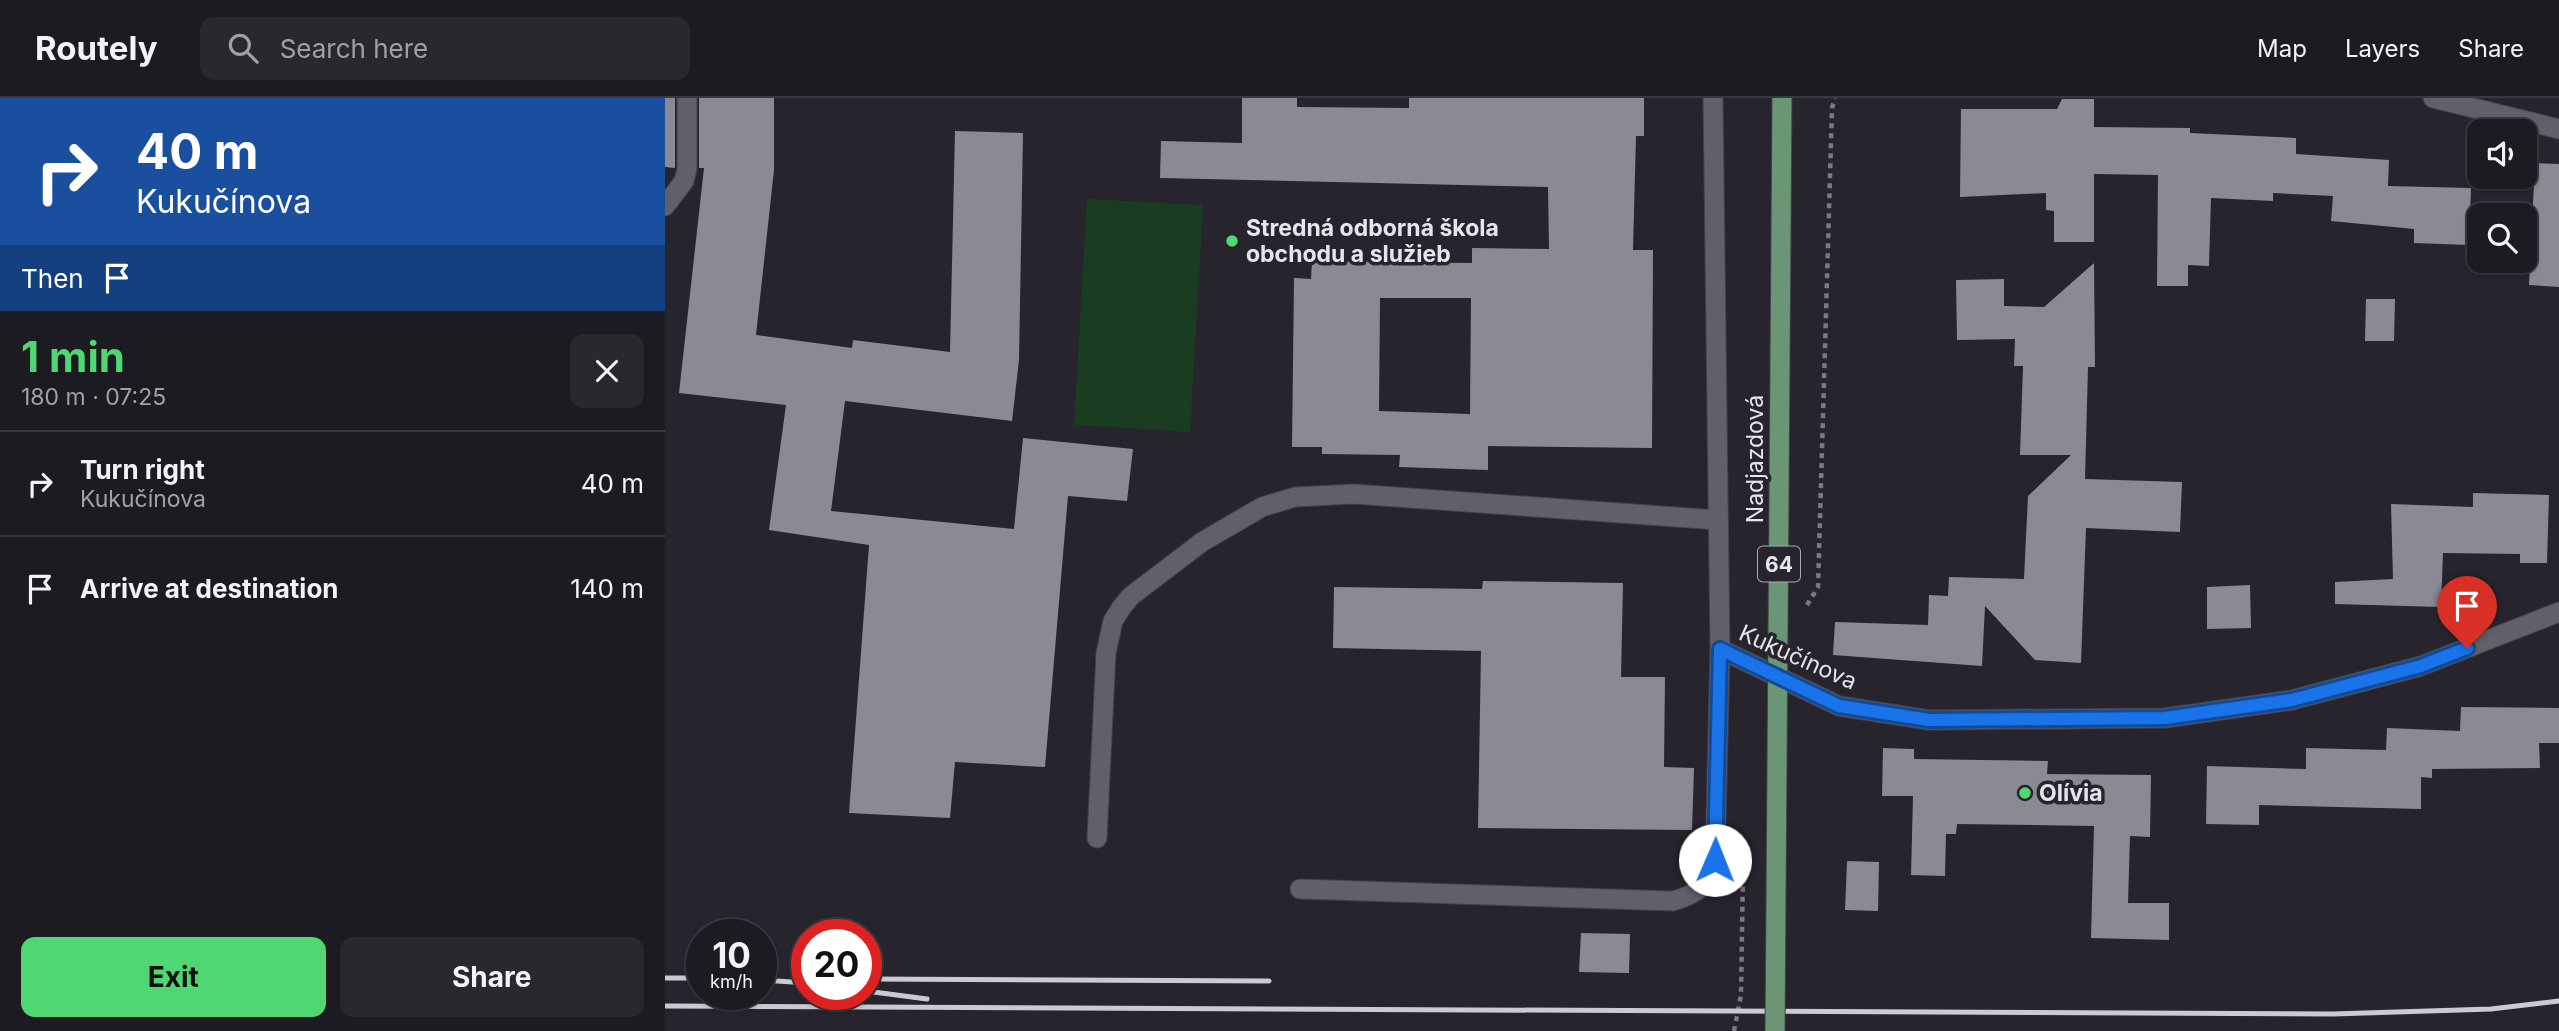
<!DOCTYPE html>
<html lang="en">
<head>
<meta charset="utf-8">
<style>
	:root { --surface:#1d1b22; --page:#2a282f; --text:#f1f3f6; --muted:#a0a1a5; --line:#3b3940; --accent:#51d674 }
	body { margin:0; font-family:Inter,sans-serif; background:var(--page); color:var(--text); height:100vh; display:flex; flex-direction:column; font-size:26px; white-space:nowrap }
	* { box-sizing:border-box; margin:0 }
	p { font-size:23px; color:var(--muted) }
	.icon { flex:none; width:38px; height:38px; fill:none; stroke:currentColor; stroke-width:2; stroke-linecap:round; stroke-linejoin:round }
	.map { position:relative; flex:1; overflow:hidden }
	.panel { display:flex; flex-direction:column; background:var(--surface); width:665px }
	.panel>* { flex:none }
	.top-card { background:#1a4fa0; color:#fff; overflow:hidden }
	.buttons { position:absolute; left:1802px; top:21px; display:grid; gap:14px }
	.buttons a { display:grid; place-items:center; width:70px; height:70px; border-radius:14px; background:var(--surface); box-shadow:0 2px 5px #0004,0 0 0 2px var(--line); font-size:35px }
	.speed { position:absolute; left:21px; top:821px; display:flex; gap:14px; font-size:35px; font-weight:700; text-align:center }
	.speed>* { display:grid; place-content:center; width:91px; height:91px; border-radius:50%; background:var(--surface); box-shadow:0 2px 5px #0004,0 0 0 2px var(--line); line-height:1 }
	.speed small { font-size:18px; font-weight:400 }
	.speed .limit { border:10px solid #d22; background:#fff; color:#111 }
	.pin { position:absolute; display:grid; place-items:center; width:60px; height:60px; color:#fff; margin:-72px -30px; border-radius:50% 50% 50% 0; rotate:-45deg; box-shadow:0 0 7px #0007 }
	.pin .icon { rotate:45deg }
	.me { position:absolute; width:77px; margin:-38px; rotate:1deg; stroke-linejoin:round; filter:drop-shadow(0 0 5px #0008) }
	.turn { display:flex; align-items:center; gap:24px; height:147px; padding:0 21px; font-size:32px }
	.turn .icon { width:91px; height:91px; stroke-width:2.5 }
	.turn b { display:block; font-size:49px; line-height:60px }
	.then { display:flex; align-items:center; height:66px; padding:0 21px; background:#0003; gap:14px; font-size:26px }
	.round { display:grid; place-items:center; flex:none; width:74px; height:74px; border-radius:14px; background:var(--page) }
	.head { display:flex; align-items:center; justify-content:space-between; height:119px; padding:0 21px }
	h1 { font-size:42px; font-weight:700; line-height:52px; color:var(--accent) }
	.primary-button { display:flex; gap:14px; margin-top:auto; padding:14px 21px }
	.primary-button a { flex:1; height:80px; border-radius:14px; background:var(--accent); color:#111; font-size:28px; font-weight:700; line-height:80px; text-align:center }
	.primary-button a+a { background:var(--page); color:var(--text) }
	ul { padding:0; list-style:none }
	li { display:flex; align-items:center; gap:21px; height:105px; padding:0 21px; border-top:2px solid var(--line) }
	li div { flex:1 }
	li b { display:block; font-size:26px }
	li em { font-style:normal }
	header { display:flex; align-items:center; gap:42px; box-sizing:border-box; height:98px; padding:0 35px; background:var(--surface); border-bottom:2px solid var(--line) }
	header strong { font-size:33px }
	nav { display:flex; gap:38px; margin-inline-start:auto; font-size:24px }
	.search { width:490px; height:63px; background:var(--page); display:flex; align-items:center; gap:18px; box-sizing:border-box; padding:0 24px; border-radius:14px; color:var(--muted); font-size:26px }
	main { display:flex; flex:1; min-height:0 }
	.map>svg:first-child { display:block }
	.pitch { fill:#1a3d21 }
	.building { fill:#8b8993; fill-rule:evenodd }
	.lines { fill:none; stroke-linecap:round; stroke-linejoin:round }
	.service-casing { stroke:#434248; stroke-width:21 }
	.minor-casing { stroke:#434248; stroke-width:21 }
	.path { stroke:#7b7981; stroke-width:4.5; stroke-dasharray:5 5; stroke-linecap:butt }
	.service { stroke:#615f69; stroke-width:19 }
	.minor { stroke:#615f69; stroke-width:19 }
	.rail { stroke:#cbcad0; stroke-width:5 }
	.primary-bridge-casing { stroke:#434248; stroke-width:21; stroke-linecap:butt }
	.primary-bridge { stroke:#6b9676; stroke-width:19 }
	.route-casing { stroke:#114b97; stroke-width:18 }
	.route { stroke:#1a73e8; stroke-width:12 }
	.poi-dot { fill:#51d674; stroke:#27242d; stroke-width:2.5 }
	.labels { text-anchor:middle; dominant-baseline:central; stroke-width:7; stroke-linejoin:round; paint-order:stroke }
	.shield { fill:#27242d; stroke:#adabb2; stroke-width:2 }
	.shield-label { font-size:21px; font-weight:bold; fill:#e6e5eb }
	.poi-label { font-size:23px; font-weight:bold; fill:#e6e5eb; stroke:#27242d; text-anchor:start }
	.street-label { font-size:23px; fill:#e6e5eb; stroke:#27242d }
</style>
</head>
<body>
<header>
<strong>Routely</strong>
<div class="search"><svg class="icon" aria-label="search" viewBox="0 0 24 24"><circle cx="10" cy="10" r="6"/><path d="M15 15l6 6"/></svg>Search here</div>
<nav><a>Map</a><a>Layers</a><a>Share</a></nav>
</header>
<main>
<section class="panel">
<div class="top-card">
<div class="turn"><svg class="icon" aria-label="right" viewBox="0 0 24 24"><path d="M7 20v-9h11M14 6l5 5-5 5"/></svg><div><b>40 m</b>Kukučínova</div></div>
<div class="then">Then<svg class="icon" aria-label="arrive" viewBox="0 0 24 24"><path d="M6 21V4h12l-3 4 3 4H6"/></svg></div>
</div>
<div class="head"><div><h1>1 min</h1><p>180 m · 07:25</p></div><a class="round"><svg class="icon" aria-label="close" viewBox="0 0 24 24"><path d="M6 6l12 12M18 6L6 18"/></svg></a></div>
<ul>
<li><svg class="icon" aria-label="right" viewBox="0 0 24 24"><path d="M7 20v-9h11M14 6l5 5-5 5"/></svg><div><b>Turn right</b><p>Kukučínova</p></div><em>40 m</em></li>
<li><svg class="icon" aria-label="arrive" viewBox="0 0 24 24"><path d="M6 21V4h12l-3 4 3 4H6"/></svg><div><b>Arrive at destination</b></div><em>140 m</em></li>
</ul>
<div class="primary-button"><a>Exit</a><a>Share</a></div>
</section>
<div class="map">
<svg width="1894" height="933" viewBox="0 0 1894 933">
	<rect width="100%" height="100%" fill="#27242d"/>
	<path class="pitch" d="M422,101L538,107L525,334L409,327Z"/>
	<g class="building">
		<path d="M0,0H10V70L0,69Z"/>
		<path d="M34,0H109V72L91,237L187,250L188,242L285,254L290,33L358,35L354,262L347,323L180,303L166,413L349,431L358,340L468,351L462,403L403,398L380,669L290,664L285,720L184,715L204,447L104,432L121,307L14,295L39,70H34Z"/>
		<path d="M577,0H632V9L744,10V0H979V38H971L968,152H988L987,350L823,348V372L734,369L735,357L657,356V349H627L629,180L646,181L647,163L807,165V150L884,151L883,89L495,80L496,43L577,45ZM715,200H806L805,316L714,313Z"/>
		<path d="M1397,1H1429V29L1525,30V35L1631,40V56L1724,62L1723,88L1806,90L1804,147L1749,145V131L1666,123L1668,98L1608,95V103L1546,100L1544,168L1523,167V188H1492L1493,77L1429,76V144H1389V113L1381,112V95L1295,99L1296,11H1392Z"/>
		<path d="M1870,65L1894,66V189L1864,187Z"/>
		<path d="M1429,165L1430,269H1423L1420,381L1517,384L1515,434L1421,430L1416,565L1370,562L1320,508L1317,568L1168,557L1170,524L1263,527L1264,497L1283,498L1284,479L1359,481L1363,398L1406,357H1355L1358,268H1349L1350,241L1292,242L1291,182L1339,181V208L1379,209Z"/>
		<path d="M1701,201H1730L1729,243H1700Z"/>
		<path d="M1808,395L1884,397L1882,465H1855V456L1778,455L1776,509L1670,506V484L1728,481L1726,406L1808,409Z"/>
		<path d="M818,483L958,485L956,579H1000L999,669L1029,670L1027,732L813,730L816,553L668,550L669,489L817,491Z"/>
		<path d="M1585,487L1586,530L1542,531V489Z"/>
		<path d="M1796,609L1894,610V645H1874L1875,670L1767,671V680L1756,679V711L1594,707V727L1541,726L1542,668L1641,671V650L1721,652L1722,630L1795,633Z"/>
		<path d="M1218,650L1249,651V661L1383,663L1382,676L1486,677L1485,739L1465,738L1463,805H1504V842L1426,840L1429,728L1292,726L1291,736H1281L1280,778L1246,777L1248,698H1217Z"/>
		<path d="M1182,763L1214,764L1213,813L1180,812Z"/>
		<path d="M916,835L965,836L964,875L914,874Z"/>
	</g>
	<g class="lines">
		<defs>
			<g id="service">
				<path d="M0,108L19,83L22,71V0"/>
				<path d="M432,740L441,555L448,523L456,510L466,498L537,444L597,409L630,399L689,396L1053,422"/>
				<path d="M635,791L1008,803C1033,796 1043,787 1050,762L1055,551"/>
			</g>
			<g id="minor">
				<path d="M1048,0L1055,551L1174,608L1264,622L1500,620L1627,602L1756,568L1894,514"/>
				<path d="M1768,0L1894,31"/>
			</g>
		</defs>
		<use href="#service" class="service-casing"/>
		<use href="#minor" class="minor-casing"/>
		<g class="path">
			<path d="M1142,507L1153,489L1167,10L1170,0"/>
			<path d="M1069,933L1076,897L1078,774"/>
		</g>
		<use href="#service" class="service"/>
		<use href="#minor" class="minor"/>
		<g class="rail">
			<path d="M0,880H37"/>
			<path d="M201,881L604,883"/>
			<path d="M96,882L142,885"/>
			<path d="M201,893L262,901"/>
			<path d="M0,908L1668,916L1826,911L1894,903"/>
		</g>
		<defs>
			<path id="primary-bridge" d="M1110,933L1117,0"/>
		</defs>
		<use href="#primary-bridge" class="primary-bridge-casing"/>
		<use href="#primary-bridge" class="primary-bridge"/>
	</g>
	<g class="lines">
		<defs>
			<path id="route" d="M1050,762L1055,551L1174,608L1264,622L1500,620L1627,602L1756,568L1802,550"/>
		</defs>
		<use href="#route" class="route-casing"/>
		<use href="#route" class="route"/>
	</g>
	<g class="poi-dot">
		<circle cx="567" cy="143" r="7"/>
		<circle cx="1360" cy="695" r="7"/>
	</g>
	<g class="labels">
		<rect class="shield" x="1093" y="448.5" width="42" height="35" rx="5"/>
		<g class="shield-label">
			<text x="1114" y="466">64</text>
		</g>
		<g class="poi-label">
			<text x="581" y="130">Stredná odborná škola<tspan x="581" dy="26">obchodu a služieb</tspan></text>
			<text x="1374" y="695">Olívia</text>
		</g>
		<g class="street-label">
			<text transform="translate(1090 361) rotate(-90)">Nadjazdová</text>
			<text transform="translate(1133 559) rotate(24)">Kukučínova</text>
		</g>
	</g>
</svg>
<div class="buttons">
<a><svg class="icon" aria-label="sound" viewBox="0 0 24 24"><path d="M4 9h4l5-4v14l-5-4H4zM17 9q2 3 0 6"/></svg></a>
<a><svg class="icon" aria-label="search" viewBox="0 0 24 24"><circle cx="10" cy="10" r="6"/><path d="M15 15l6 6"/></svg></a>
</div>
<div class="speed"><div>10<small>km/h</small></div><div class="limit">20</div></div>
<div class="pin" style="left:1802px;top:550px;background:#d93025"><svg class="icon" aria-label="arrive" viewBox="0 0 24 24"><path d="M6 21V4h12l-3 4 3 4H6"/></svg></div>
<svg class="me" style="left:1050px;top:762px" viewBox="-20 -20 40 40"><circle r="19" fill="#fff"/><path d="M0-13L10 11 0 6-10 11z" fill="#1a73e8"/></svg>
</div>
</main>
</body>
</html>
